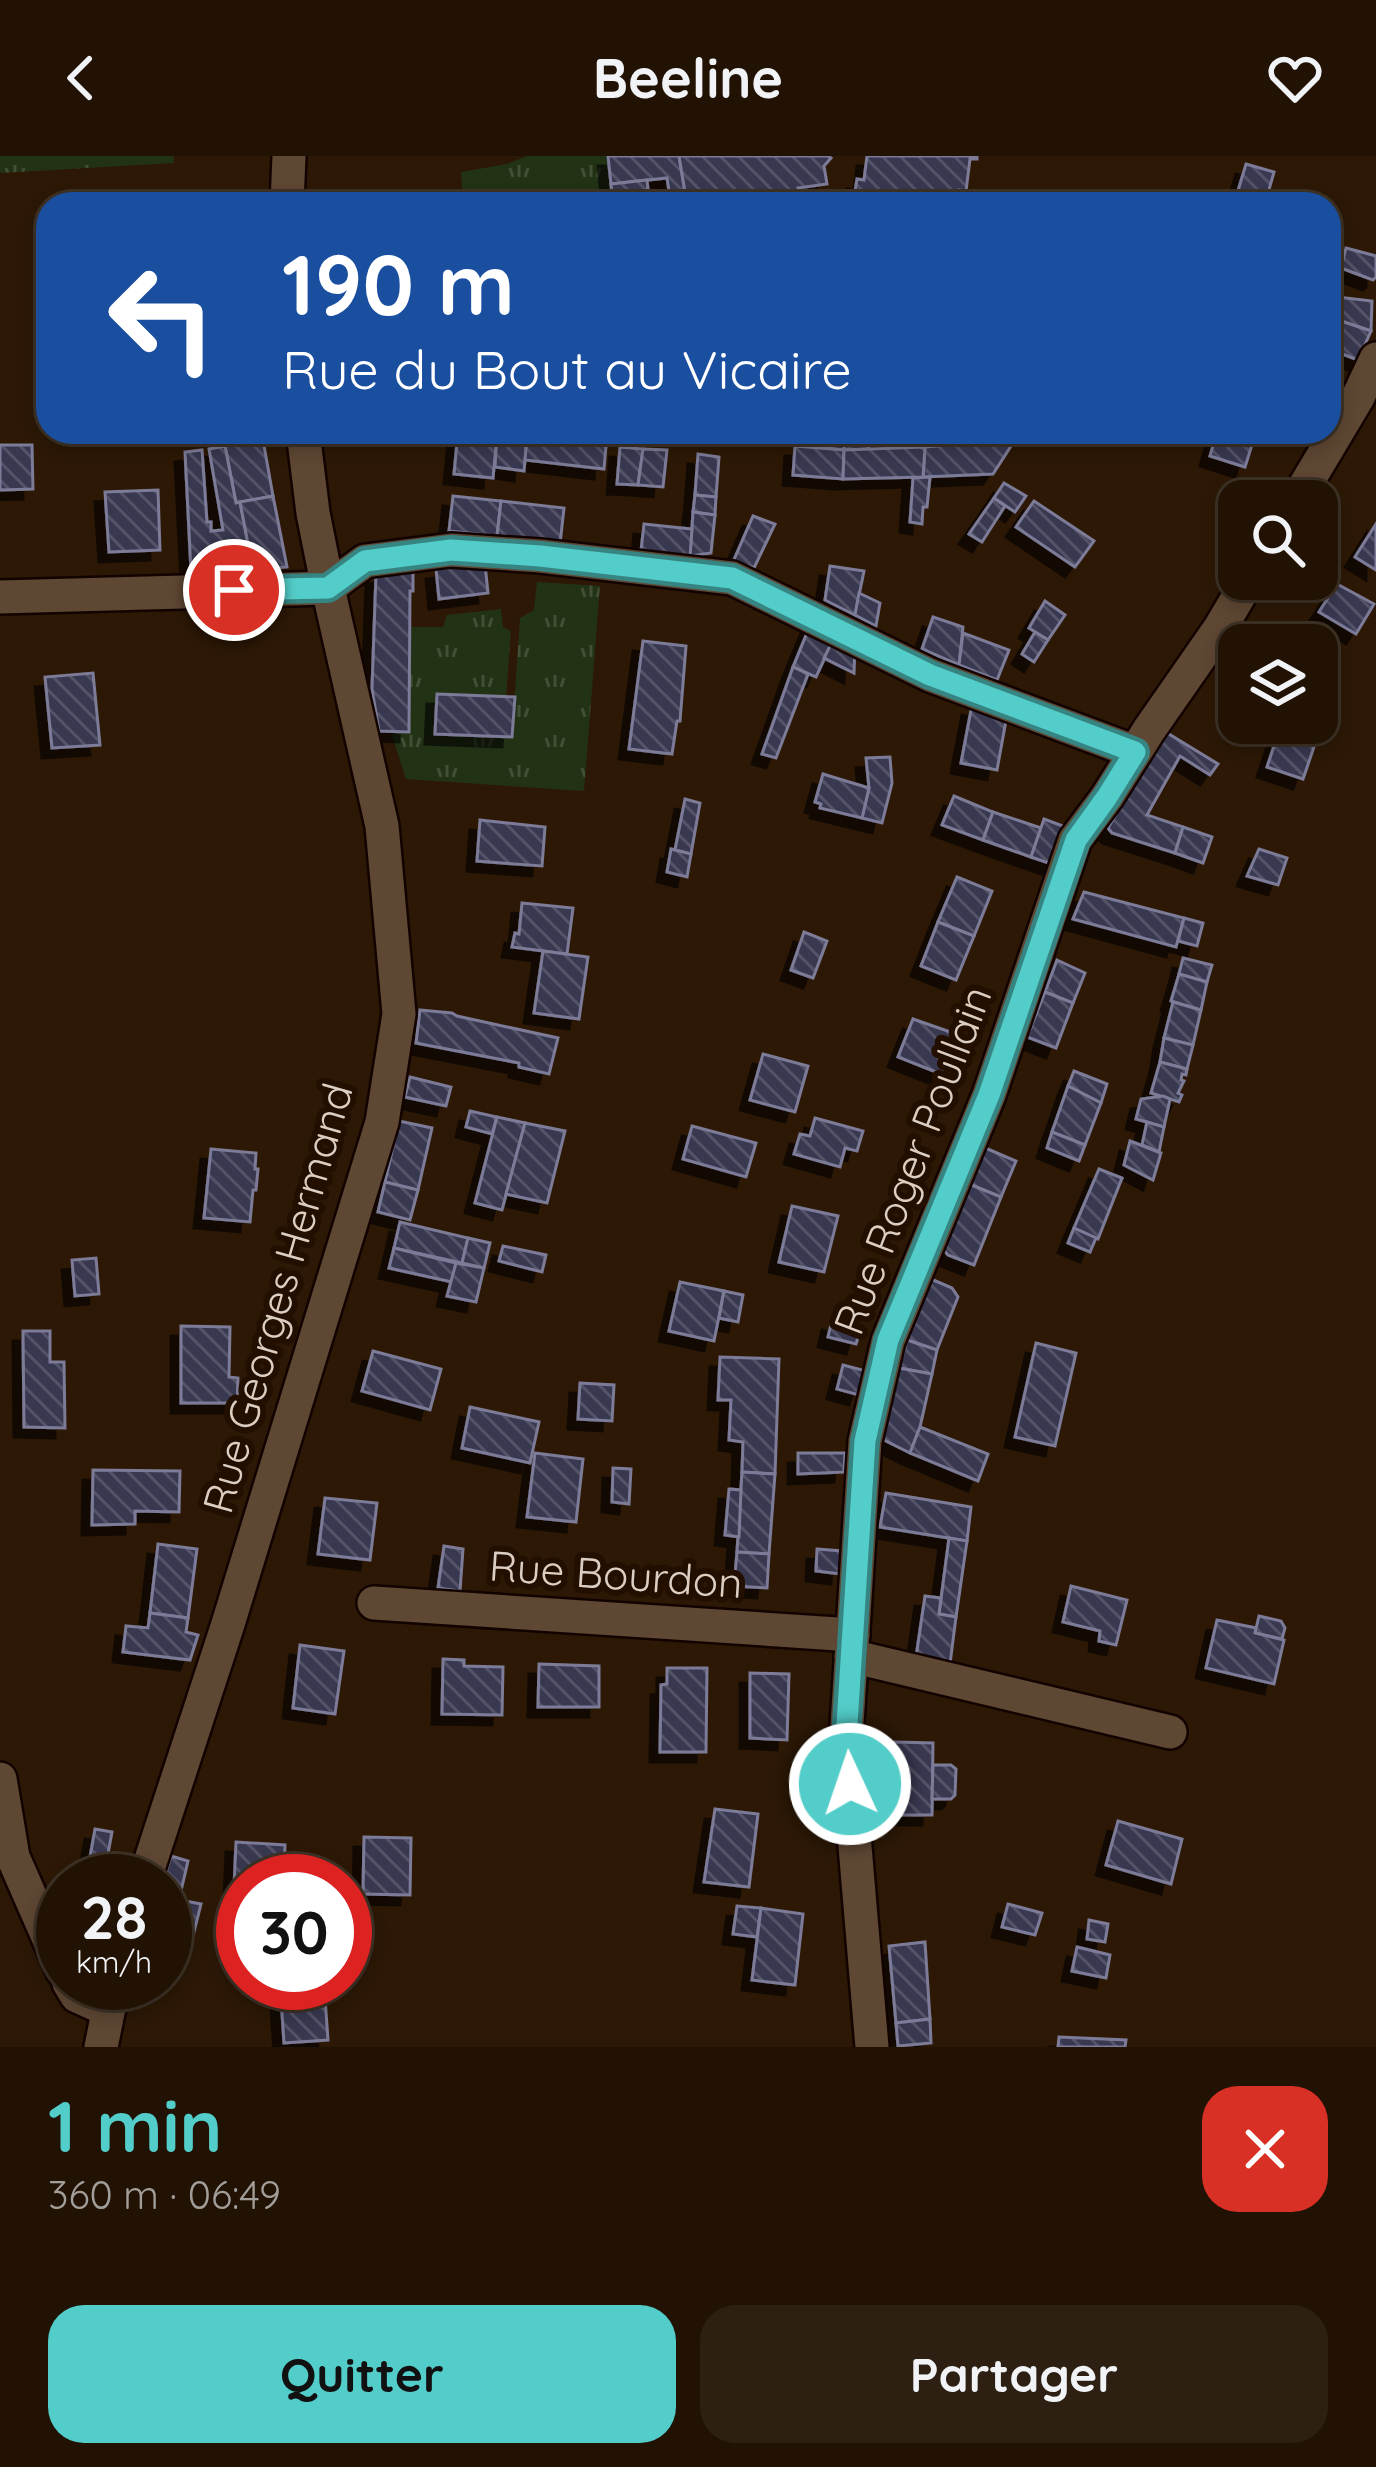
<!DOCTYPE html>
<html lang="fr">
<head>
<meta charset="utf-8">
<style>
	:root { --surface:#211204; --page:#2d2013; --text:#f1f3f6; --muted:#a29e9a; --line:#3e3226; --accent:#53cdc9 }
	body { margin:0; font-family:Quicksand,sans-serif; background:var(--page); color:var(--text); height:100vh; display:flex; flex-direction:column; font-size:45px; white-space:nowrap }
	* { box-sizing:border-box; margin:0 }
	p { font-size:39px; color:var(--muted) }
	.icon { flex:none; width:66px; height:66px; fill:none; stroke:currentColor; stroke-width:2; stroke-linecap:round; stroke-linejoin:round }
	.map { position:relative; height:1891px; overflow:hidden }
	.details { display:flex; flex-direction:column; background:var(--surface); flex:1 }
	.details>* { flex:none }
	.top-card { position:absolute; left:36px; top:36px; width:1305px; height:252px; border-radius:36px; box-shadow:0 6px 18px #0003,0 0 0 3px var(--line); background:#1a4fa0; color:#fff; overflow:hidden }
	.buttons { position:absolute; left:1218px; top:324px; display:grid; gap:24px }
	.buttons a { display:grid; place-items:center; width:120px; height:120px; border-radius:24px; background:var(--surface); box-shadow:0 6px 18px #0003,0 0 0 3px var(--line); font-size:60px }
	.speed { position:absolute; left:36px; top:1698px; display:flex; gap:24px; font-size:60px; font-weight:700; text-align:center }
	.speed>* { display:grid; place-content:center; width:156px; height:156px; border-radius:50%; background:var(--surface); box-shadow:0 6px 18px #0003,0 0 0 3px var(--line); line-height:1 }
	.speed small { font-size:30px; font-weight:400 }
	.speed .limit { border:18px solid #d22; background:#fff; color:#111 }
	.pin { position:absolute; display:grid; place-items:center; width:102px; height:102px; color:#fff; margin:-51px; border:6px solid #fff; border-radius:50%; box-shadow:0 3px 12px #0007 }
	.me { position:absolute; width:132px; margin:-66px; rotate:357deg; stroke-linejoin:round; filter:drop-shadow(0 0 9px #0008) }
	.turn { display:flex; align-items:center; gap:42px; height:252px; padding:0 48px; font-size:54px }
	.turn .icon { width:156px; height:156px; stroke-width:2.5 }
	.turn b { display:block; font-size:84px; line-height:102px }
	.round { display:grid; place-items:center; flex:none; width:126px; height:126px; border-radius:36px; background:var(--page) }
	.headline { display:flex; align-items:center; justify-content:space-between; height:204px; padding:0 48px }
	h1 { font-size:72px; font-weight:800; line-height:90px; color:var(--accent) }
	.primary-button { display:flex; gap:24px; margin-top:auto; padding:24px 48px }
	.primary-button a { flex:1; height:138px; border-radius:36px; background:var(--accent); color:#111; font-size:48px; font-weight:800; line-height:138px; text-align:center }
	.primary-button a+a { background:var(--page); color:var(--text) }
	header { display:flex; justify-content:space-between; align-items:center; height:156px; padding:0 48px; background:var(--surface); font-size:54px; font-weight:800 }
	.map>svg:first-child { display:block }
	.grass { fill:url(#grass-tufts) }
	.building { fill:url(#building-back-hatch); stroke:#7c7b98; stroke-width:3; filter:url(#shadow) }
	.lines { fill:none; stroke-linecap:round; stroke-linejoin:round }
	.minor-casing { stroke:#130300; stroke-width:38 }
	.tertiary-casing { stroke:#130300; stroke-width:38 }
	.minor { stroke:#5e4733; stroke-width:33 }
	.tertiary { stroke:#5e4733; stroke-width:33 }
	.route-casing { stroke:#368583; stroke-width:30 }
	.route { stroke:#53cdc9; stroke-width:21 }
	.labels { text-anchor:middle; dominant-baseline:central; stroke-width:12; stroke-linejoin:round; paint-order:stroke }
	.street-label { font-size:42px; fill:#dccec3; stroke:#220f00 }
</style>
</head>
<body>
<header><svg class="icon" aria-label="back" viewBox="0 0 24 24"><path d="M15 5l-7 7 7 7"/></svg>Beeline<svg class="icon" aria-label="heart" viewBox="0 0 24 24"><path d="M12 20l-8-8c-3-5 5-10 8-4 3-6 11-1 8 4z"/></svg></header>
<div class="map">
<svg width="1376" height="1891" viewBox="0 0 1376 1891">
	<defs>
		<pattern id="grass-tufts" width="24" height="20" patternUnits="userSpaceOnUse" patternTransform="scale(3)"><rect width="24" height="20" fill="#223215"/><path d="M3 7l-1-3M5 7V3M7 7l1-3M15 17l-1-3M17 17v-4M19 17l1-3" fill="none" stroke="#424e35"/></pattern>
		<pattern id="building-back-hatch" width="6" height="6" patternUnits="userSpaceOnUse" patternTransform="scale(3)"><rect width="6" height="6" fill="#393751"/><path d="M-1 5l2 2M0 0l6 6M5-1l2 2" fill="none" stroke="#555368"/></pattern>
		<filter id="shadow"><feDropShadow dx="-10" dy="10" stdDeviation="0" flood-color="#0009"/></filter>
	</defs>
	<rect width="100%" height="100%" fill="#2c1805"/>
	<g class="grass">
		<path d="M0,0H174V7L0,17Z"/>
		<path d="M527,0H608L613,48H463L461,16L507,8Z"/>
		<path d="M537,426L600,430L584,635L406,623L391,576H409L410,471H443L447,459L501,453L503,471L511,475L506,541L512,581L520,462L534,454Z"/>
	</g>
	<g class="building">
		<path d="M608,0H679L687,48H671L667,22L611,28Z"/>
		<path d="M679,0H828L831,2L824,10L827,28L798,32L801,42L775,44V48H722V44L687,48Z"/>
		<path d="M867,0H977V3H970L966,35L959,34L958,48H853L857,23L864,24Z"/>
		<path d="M1246,8L1274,16L1265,48H1234Z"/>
		<path d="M647,24L648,34L639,35L640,48H613L611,28Z"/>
		<path d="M1346,92L1376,100V121L1373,124L1341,112Z"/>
		<path d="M1329,140L1372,145L1371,175L1329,161Z"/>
		<path d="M1329,161L1371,175L1358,204L1329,193Z"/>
		<path d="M226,276H261L263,284L228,290Z"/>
		<path d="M458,276L497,279L493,322L454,318Z"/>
		<path d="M538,276H607L606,290L537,283Z"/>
		<path d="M830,276H846L844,294L813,291V281L829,282Z"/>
		<path d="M846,276H868L869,293L844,294Z"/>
		<path d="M1217,276H1256L1245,311L1210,300Z"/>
		<path d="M497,279L527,282L524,315L495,311Z"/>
		<path d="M527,282L606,290L604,313L525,304Z"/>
		<path d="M263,284L273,340L236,347L225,290Z"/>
		<path d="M1011,284V290L993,318L923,321L925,291Z"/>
		<path d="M0,289H32L33,333L0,334Z"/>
		<path d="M225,290L236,347L240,346L253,414L191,415L185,296L202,294L207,366H211V375L223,374L209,293Z"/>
		<path d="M795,290L844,294L843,323L793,319Z"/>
		<path d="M620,291L643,293L638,329L617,328Z"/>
		<path d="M925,291L923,321L843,323L844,294Z"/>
		<path d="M643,293L667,294L663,331L638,329Z"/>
		<path d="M698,298L719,301L716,341L695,339Z"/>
		<path d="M930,321L927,351H923L922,368L910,366L913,322Z"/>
		<path d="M1004,327L1026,340L1015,356L994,342Z"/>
		<path d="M158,334L160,394L109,396L105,336Z"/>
		<path d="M695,339L716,341L715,359L693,356Z"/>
		<path d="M273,340L287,411L253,414L240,346Z"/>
		<path d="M453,340L501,345L497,380L449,375Z"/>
		<path d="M994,342L1005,350L982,386L969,378Z"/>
		<path d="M501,345L564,352L560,388L497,380Z"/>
		<path d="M1034,345L1094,385L1075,411L1016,371Z"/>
		<path d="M693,356L715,359L711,397L690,400Z"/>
		<path d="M753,360L775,368L754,412L733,406Z"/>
		<path d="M644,368L692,373L690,400L641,395Z"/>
		<path d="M1376,368V414L1355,401Z"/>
		<path d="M485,408L488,437L439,443L436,413Z"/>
		<path d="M830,410L864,415L855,459L825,444Z"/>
		<path d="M413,415V435H410L409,576L379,575L372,533L376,418Z"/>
		<path d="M1337,428L1374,448L1356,478L1319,456Z"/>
		<path d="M859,437L880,447L876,470L855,459Z"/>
		<path d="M1045,445L1065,459L1048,484L1029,472Z"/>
		<path d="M933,461L963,471L959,509L922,493Z"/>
		<path d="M811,467L835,480L816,521L793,511Z"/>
		<path d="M1035,476L1048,484L1034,506L1022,498Z"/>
		<path d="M963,477L1009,494L997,524L959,509Z"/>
		<path d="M835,480L855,490L854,517L824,502Z"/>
		<path d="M643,485L686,490L680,565H677L672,598L629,593Z"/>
		<path d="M793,511L808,518L776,602L762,598Z"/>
		<path d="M93,517L100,589L52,592L45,521Z"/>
		<path d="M437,538L515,541L512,581L435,578Z"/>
		<path d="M972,549L1007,559L997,614L961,607Z"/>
		<path d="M1164,575L1218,608L1210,619L1180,600L1147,659L1183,671L1175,697L1112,677L1108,672Z"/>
		<path d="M1279,575L1315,588L1303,623L1267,611Z"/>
		<path d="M890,601L892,627L882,667L862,662L869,632L866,602Z"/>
		<path d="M823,618L869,632L862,662L820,652L821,648L815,646Z"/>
		<path d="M954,640L993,656L983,684L942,669Z"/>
		<path d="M685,643L700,647L691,698L675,694Z"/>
		<path d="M993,656L1041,672L1031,701L983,684Z"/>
		<path d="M1044,663L1079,676L1063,712L1031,701Z"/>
		<path d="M480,664L545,671L542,710L477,705Z"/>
		<path d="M1183,671L1212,681L1203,707L1175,697Z"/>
		<path d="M671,693L691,698L687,721L667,716Z"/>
		<path d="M1259,693L1287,702L1278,729L1247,720Z"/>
		<path d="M957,721L992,735L974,780L938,766Z"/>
		<path d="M1084,736L1184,762L1176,791L1073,763Z"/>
		<path d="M522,747L573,752L567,798L512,791L515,777L519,778Z"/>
		<path d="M1184,762L1203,767L1197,790L1178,785Z"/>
		<path d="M938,766L974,780L956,824L921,810Z"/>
		<path d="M804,776L827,785L813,822L791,814Z"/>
		<path d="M543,795L588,801L579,863L534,857Z"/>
		<path d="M1183,802L1212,809L1207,826L1179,818Z"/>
		<path d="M1057,804L1085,817L1073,847L1045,836Z"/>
		<path d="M1179,818L1207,826L1201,854L1171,845Z"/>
		<path d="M1045,836L1073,847L1056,892L1027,881Z"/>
		<path d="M1173,846L1201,854L1193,889L1164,882Z"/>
		<path d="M420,854L452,857L457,860L558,882L549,918L519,911V907L416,887Z"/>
		<path d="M913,863L956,878L941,918L898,901Z"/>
		<path d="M1164,882L1193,889L1187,913L1160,906Z"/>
		<path d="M763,898L808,910L795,956L750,944Z"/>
		<path d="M1160,906L1187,913L1186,919L1182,918L1181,924L1184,925L1178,937L1182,939L1179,946L1151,937Z"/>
		<path d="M1074,915L1107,928L1101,947L1068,930Z"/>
		<path d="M410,921L451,931L446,950L405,941Z"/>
		<path d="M1068,930L1101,947L1085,989L1052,976Z"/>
		<path d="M1163,940L1170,943L1164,971L1136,963L1141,943Z"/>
		<path d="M470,955L497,961L492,978L466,971Z"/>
		<path d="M497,961L525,967L502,1054L475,1047Z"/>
		<path d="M815,962L863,975L857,995L845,992L840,1011L794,998L800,978L810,980Z"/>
		<path d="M399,965L432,972L418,1034L385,1026Z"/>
		<path d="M1147,966L1164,971L1159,996L1142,989Z"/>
		<path d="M525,967L565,975L547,1047L506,1038Z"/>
		<path d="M692,970L756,987L746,1021L683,1003Z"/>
		<path d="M1052,976L1085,989L1079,1005L1047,992Z"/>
		<path d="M1130,985L1161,997L1153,1024L1124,1009Z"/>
		<path d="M983,991L1016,1005L1001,1041L969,1028Z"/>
		<path d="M211,993L256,997L255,1013H258L256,1034H253L250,1066L204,1062Z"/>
		<path d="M1099,1013L1122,1022L1098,1083L1074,1072Z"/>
		<path d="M385,1026L418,1034L410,1064L378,1056Z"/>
		<path d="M969,1028L1001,1041L974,1109L948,1099L943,1093Z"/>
		<path d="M792,1050L838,1060L824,1116L779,1106Z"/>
		<path d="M400,1066L468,1082L462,1107L394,1092Z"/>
		<path d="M1074,1072L1096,1082L1090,1096L1068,1087Z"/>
		<path d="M468,1082L490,1087L484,1112L462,1107Z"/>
		<path d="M503,1090L546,1099L542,1116L499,1105Z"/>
		<path d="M394,1092L456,1107L452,1126L389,1112Z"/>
		<path d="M96,1102L99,1138L75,1140L72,1104Z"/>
		<path d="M456,1107L484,1112L476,1146L447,1140Z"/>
		<path d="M931,1123L952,1132L958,1141L937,1194L907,1184Z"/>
		<path d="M680,1126L724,1135L714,1185L669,1175Z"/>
		<path d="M724,1135L743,1139L738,1166L719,1162Z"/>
		<path d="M832,1164L861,1172L856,1188L828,1181Z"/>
		<path d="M181,1170L230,1171L229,1221L238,1222L237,1247H181Z"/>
		<path d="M23,1175H50V1206H64L65,1272L24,1271Z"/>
		<path d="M907,1184L937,1194L932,1218L899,1212Z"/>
		<path d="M1036,1187L1076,1197L1055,1290L1015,1281Z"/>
		<path d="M373,1195L441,1213L430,1254L362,1235Z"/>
		<path d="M720,1201L779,1203L775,1318L742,1316L743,1286L729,1284L731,1244H718Z"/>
		<path d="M843,1209L866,1215L859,1239L837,1233Z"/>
		<path d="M899,1212L932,1218L920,1271L910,1297L882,1283Z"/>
		<path d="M580,1227L614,1229L612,1265L578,1263Z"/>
		<path d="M470,1251L539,1266L530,1307L462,1292Z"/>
		<path d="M920,1271L988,1298L978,1325L910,1297Z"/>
		<path d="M535,1297L583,1303L576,1366L527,1361Z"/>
		<path d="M798,1297H845L844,1316L798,1318Z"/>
		<path d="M613,1312L631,1313L629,1348L612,1346Z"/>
		<path d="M93,1314L180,1315L179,1356L135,1355V1368L92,1369Z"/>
		<path d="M742,1316L775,1318L769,1398L737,1396Z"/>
		<path d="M729,1333L741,1334L739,1381L725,1379Z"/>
		<path d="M886,1337L971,1351L967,1385L880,1371Z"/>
		<path d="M325,1342L377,1347L370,1404L318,1398Z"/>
		<path d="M949,1382L967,1385L956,1461L939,1458Z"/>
		<path d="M158,1388L197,1393L188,1462L150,1457Z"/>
		<path d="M444,1390L463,1393L460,1435L438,1432Z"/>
		<path d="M817,1393L842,1395L841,1418L816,1415Z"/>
		<path d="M737,1396L769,1398L767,1432L734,1430Z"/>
		<path d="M1071,1430L1127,1444L1116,1489L1099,1485L1100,1475L1063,1466Z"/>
		<path d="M925,1440L941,1442L939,1458L956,1461L950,1508L916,1501Z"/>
		<path d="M150,1457L188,1462L186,1476L198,1479L190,1504L123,1496L126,1470L148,1472Z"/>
		<path d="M1259,1460L1281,1465L1285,1472L1282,1483L1255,1477Z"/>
		<path d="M1217,1464L1256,1472L1255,1477L1284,1484L1274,1528L1206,1512Z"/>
		<path d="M300,1489L344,1495L335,1558L293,1552Z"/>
		<path d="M443,1503L464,1504V1510L503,1511L502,1559L442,1558Z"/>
		<path d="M539,1508L599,1510V1551H538Z"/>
		<path d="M667,1512H707L706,1596H660L661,1529L667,1528Z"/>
		<path d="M750,1517L789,1518L787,1584L750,1582Z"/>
		<path d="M894,1586L933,1587L932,1659H892Z"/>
		<path d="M933,1609H951L956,1613L955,1639L951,1643H932Z"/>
		<path d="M715,1653L758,1658L749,1731L704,1726Z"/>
		<path d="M1118,1665L1182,1683L1171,1728L1106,1709Z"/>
		<path d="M95,1673L112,1676L107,1703L90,1701Z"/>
		<path d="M364,1681L411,1682L410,1739L363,1738Z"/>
		<path d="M236,1686L285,1689L284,1719H293L292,1725H243V1732H234Z"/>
		<path d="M171,1700L188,1705L172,1773L165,1772L163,1725Z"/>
		<path d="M237,1732H243V1785L234,1784Z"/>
		<path d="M180,1744L201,1748L194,1776L172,1773Z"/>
		<path d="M1008,1748L1042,1757L1035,1779L1002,1771Z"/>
		<path d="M737,1750L761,1752L757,1781L733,1778Z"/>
		<path d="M761,1752L803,1758L795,1829L752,1824Z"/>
		<path d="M1089,1764L1108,1768L1105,1786L1087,1783Z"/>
		<path d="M925,1786L930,1863L896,1867L889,1790Z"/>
		<path d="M1077,1791L1110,1799L1106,1822L1072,1815Z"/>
		<path d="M280,1827H324L328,1884L284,1887Z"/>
		<path d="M930,1863L931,1887L898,1890L896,1867Z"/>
		<path d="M1059,1881L1126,1884L1125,1891H1058Z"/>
	</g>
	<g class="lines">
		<defs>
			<g id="minor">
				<path d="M1296,345L1358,241L1376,203"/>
				<path d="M0,441L328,432L365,405L451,394L540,400L732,422L930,519L1135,596"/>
				<path d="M374,1447L853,1479"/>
				<path d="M851,1500L1170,1576"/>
				<path d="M0,1623L13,1701L63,1815"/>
				<path d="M69,1827L77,1840L108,1854"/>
				<path d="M872,1891L846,1584L865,1285L888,1185L989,939L1075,684L1107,641L1149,574L1220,472L1249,423"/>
			</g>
			<g id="tertiary">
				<path d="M287,48L289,0"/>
				<path d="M144,1725L228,1468L382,966L399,858L382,670L328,432L313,357L303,276"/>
				<path d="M101,1891L114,1827"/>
			</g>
		</defs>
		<use href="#minor" class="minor-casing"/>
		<use href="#tertiary" class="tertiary-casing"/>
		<use href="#minor" class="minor"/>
		<use href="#tertiary" class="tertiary"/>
	</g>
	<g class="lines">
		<defs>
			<path id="route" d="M234,434L328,432L365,405L451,394L540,400L732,422L930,519L1135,596L1107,641L1076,684L989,939L888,1184L865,1285L846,1584L850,1628"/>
		</defs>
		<use href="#route" class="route-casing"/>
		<use href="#route" class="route"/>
	</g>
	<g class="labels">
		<g class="street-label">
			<text transform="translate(912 1004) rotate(-69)">Rue Roger Poullain</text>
			<text transform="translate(277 1142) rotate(-74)">Rue Georges Hermand</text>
			<text transform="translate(616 1418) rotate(4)">Rue Bourdon</text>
		</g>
	</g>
</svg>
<div class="buttons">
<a><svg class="icon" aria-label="search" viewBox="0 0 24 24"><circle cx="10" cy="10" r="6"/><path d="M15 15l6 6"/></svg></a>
<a><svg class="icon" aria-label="layers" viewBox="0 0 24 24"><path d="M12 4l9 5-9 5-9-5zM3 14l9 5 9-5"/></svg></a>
</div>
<div class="speed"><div>28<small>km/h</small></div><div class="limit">30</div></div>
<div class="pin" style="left:234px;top:434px;background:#d93025"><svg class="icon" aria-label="arrive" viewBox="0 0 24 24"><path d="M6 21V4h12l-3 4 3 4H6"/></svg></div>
<svg class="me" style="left:850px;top:1628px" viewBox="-20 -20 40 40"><circle r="17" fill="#53cdc9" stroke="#fff" stroke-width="3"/><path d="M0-11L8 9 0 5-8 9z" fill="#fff"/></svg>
<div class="top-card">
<div class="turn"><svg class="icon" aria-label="left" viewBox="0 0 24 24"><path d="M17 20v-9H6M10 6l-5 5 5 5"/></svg><div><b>190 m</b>Rue du Bout au Vicaire</div></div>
</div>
</div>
<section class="details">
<div class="headline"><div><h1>1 min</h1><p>360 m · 06:49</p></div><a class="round" style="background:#d93025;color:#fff"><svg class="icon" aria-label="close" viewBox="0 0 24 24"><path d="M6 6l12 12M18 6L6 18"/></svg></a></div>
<div class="primary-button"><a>Quitter</a><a>Partager</a></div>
</section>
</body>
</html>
